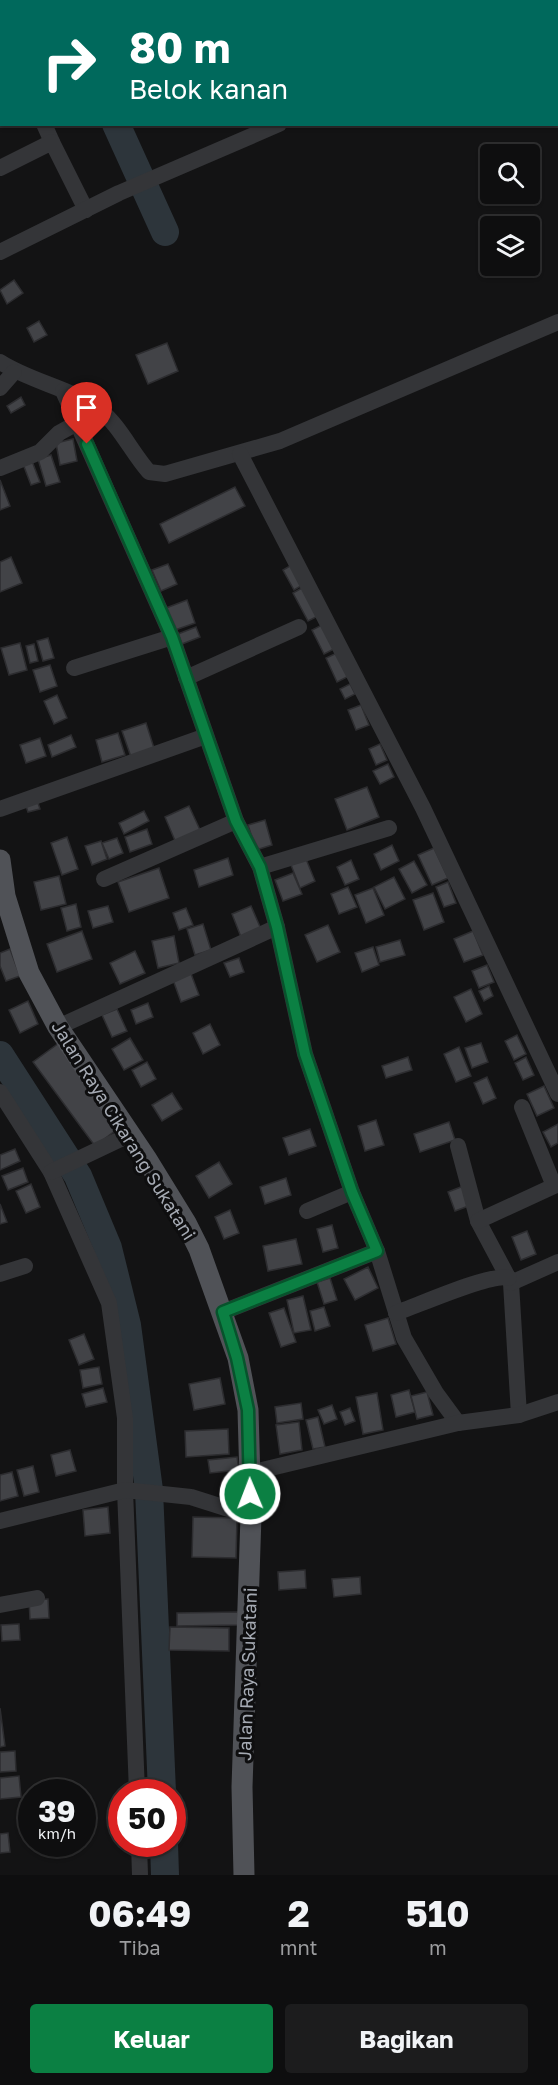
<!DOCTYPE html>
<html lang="id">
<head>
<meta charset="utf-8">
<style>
	:root { --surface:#0e0e0f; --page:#1c1c1d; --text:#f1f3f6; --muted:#9b9c9e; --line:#2e2e2f; --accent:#0b8043 }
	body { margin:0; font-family:"Golos Text",sans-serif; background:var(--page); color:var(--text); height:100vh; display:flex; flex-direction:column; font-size:22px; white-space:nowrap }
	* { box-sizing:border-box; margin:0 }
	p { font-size:20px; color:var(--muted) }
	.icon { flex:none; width:33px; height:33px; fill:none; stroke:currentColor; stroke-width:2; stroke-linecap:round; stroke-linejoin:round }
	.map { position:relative; height:1875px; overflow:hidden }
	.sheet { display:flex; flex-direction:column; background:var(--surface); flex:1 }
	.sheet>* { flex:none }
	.guide { position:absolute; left:0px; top:0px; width:558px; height:126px; box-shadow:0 2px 4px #0004,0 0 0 2px var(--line); background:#00695c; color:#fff; overflow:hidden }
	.buttons { position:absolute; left:480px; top:144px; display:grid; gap:12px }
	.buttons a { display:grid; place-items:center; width:60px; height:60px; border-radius:6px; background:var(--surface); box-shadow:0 2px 4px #0004,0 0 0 2px var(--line); font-size:30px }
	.speed { position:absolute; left:18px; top:1779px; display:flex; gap:12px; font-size:30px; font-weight:700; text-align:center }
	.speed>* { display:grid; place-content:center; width:78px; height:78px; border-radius:50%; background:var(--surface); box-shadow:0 2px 4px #0004,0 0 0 2px var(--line); line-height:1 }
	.speed small { font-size:15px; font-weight:400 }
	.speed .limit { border:9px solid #d22; background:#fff; color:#111 }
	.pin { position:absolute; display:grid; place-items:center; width:51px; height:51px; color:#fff; margin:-62px -26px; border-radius:50% 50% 50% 0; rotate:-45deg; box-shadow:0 0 6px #0007 }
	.pin .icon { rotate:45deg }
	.me { position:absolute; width:66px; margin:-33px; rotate:359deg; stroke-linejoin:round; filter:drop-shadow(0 0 4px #0008) }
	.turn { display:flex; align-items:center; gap:21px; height:126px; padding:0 30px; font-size:27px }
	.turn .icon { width:78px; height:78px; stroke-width:2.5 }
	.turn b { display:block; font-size:42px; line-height:51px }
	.eta { display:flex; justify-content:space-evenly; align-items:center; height:102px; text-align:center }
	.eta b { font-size:36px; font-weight:700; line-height:42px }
	.action { display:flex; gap:12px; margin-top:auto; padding:12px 30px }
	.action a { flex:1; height:69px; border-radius:6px; background:var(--accent); color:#fff; font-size:24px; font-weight:700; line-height:69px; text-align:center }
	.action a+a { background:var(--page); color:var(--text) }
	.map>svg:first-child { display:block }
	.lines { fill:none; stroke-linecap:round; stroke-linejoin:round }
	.river { stroke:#2d353b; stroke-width:28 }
	.building { fill:#424347; stroke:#2d2d30; stroke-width:1.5 }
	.minor { stroke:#343538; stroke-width:16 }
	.major { stroke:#505257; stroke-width:21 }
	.route-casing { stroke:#07532c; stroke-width:15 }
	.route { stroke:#0b8043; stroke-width:10 }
	.labels { text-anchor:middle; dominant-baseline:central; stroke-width:6; stroke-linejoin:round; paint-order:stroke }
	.street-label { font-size:18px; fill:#a5aab3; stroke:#0e0e0f }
</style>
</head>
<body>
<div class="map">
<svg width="558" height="1875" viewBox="0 0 558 1875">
	<rect width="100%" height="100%" fill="#131314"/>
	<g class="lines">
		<g class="river">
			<path d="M58,0L59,2"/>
			<path d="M116,124L165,232"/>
			<path d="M0,1055L78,1176L108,1248L127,1325L149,1490L162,1792"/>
			<path d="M164,1844L165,1875"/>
		</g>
	</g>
	<g class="building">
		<path d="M14,280L23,293L7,304L0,290Z"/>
		<path d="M39,321L47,335L34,342L27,328Z"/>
		<path d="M167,343L178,371L148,384L136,355Z"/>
		<path d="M21,397L25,405L11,413L7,406Z"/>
		<path d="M73,439L77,461L60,465L56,443Z"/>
		<path d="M51,455L60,482L46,486L38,459Z"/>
		<path d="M32,461L40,482L31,485L23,464Z"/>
		<path d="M0,480L10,506L0,510Z"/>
		<path d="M235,487L245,506L169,543L160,524Z"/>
		<path d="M11,557L22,583L0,592V562Z"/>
		<path d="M295,563L306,583L294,590L283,570Z"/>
		<path d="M168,564L177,584L161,591L152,570Z"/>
		<path d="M307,585L322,614L308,621L293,593Z"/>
		<path d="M187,600L195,623L175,630L166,608Z"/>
		<path d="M326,623L338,647L324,654L312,630Z"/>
		<path d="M196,627L200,637L182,644L178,634Z"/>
		<path d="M48,638L54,658L43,661L37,641Z"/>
		<path d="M20,643L27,670L9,675L1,648Z"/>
		<path d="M34,644L38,661L30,663L26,646Z"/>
		<path d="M341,651L353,674L337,682L326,658Z"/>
		<path d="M50,665L57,686L40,692L33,670Z"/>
		<path d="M350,684L355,694L345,699L340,689Z"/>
		<path d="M57,695L67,718L54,724L44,701Z"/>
		<path d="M361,705L369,725L356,730L348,710Z"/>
		<path d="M146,723L154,748L131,757L122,731Z"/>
		<path d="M118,733L125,755L102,762L96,740Z"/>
		<path d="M71,735L76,747L52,757L48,745Z"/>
		<path d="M40,738L46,756L26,763L20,745Z"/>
		<path d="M380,744L387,760L376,765L369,749Z"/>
		<path d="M388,764L394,777L380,784L373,771Z"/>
		<path d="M367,787L379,817L347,830L335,799Z"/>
		<path d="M37,800L40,809L28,812L25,803Z"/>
		<path d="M189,806L201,832L176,843L165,817Z"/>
		<path d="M144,811L149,821L124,834L119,823Z"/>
		<path d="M265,820L272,845L256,850L248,825Z"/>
		<path d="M147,829L152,844L130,852L125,837Z"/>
		<path d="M67,837L78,869L62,875L51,843Z"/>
		<path d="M117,838L123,853L109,859L102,843Z"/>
		<path d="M101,841L107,859L92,865L85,846Z"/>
		<path d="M392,845L399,861L381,870L374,854Z"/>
		<path d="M434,848L448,878L432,885L418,855Z"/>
		<path d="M228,858L233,875L199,887L194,870Z"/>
		<path d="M306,859L315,881L300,888L291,865Z"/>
		<path d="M351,860L359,879L345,885L337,867Z"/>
		<path d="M414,861L427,885L412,893L399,869Z"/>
		<path d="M159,868L169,898L129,912L118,882Z"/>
		<path d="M293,873L302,894L283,901L275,880Z"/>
		<path d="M59,876L66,904L41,910L34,882Z"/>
		<path d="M394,877L405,899L385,909L374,887Z"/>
		<path d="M448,882L456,903L444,907L436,887Z"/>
		<path d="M348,887L357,907L339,914L331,894Z"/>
		<path d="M373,888L384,915L366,923L355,895Z"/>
		<path d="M433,893L444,922L424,930L413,900Z"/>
		<path d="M76,904L81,927L67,931L61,908Z"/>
		<path d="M108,906L113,922L93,928L88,911Z"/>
		<path d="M251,906L261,929L241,937L232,914Z"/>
		<path d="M186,908L193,925L179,930L173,913Z"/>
		<path d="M203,924L211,950L195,955L187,929Z"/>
		<path d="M328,925L340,952L317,962L305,935Z"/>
		<path d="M82,931L92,959L57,972L47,944Z"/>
		<path d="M473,931L483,955L464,962L454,939Z"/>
		<path d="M174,936L179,963L158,968L152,941Z"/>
		<path d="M400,940L405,955L380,962L376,947Z"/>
		<path d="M373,947L379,965L362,972L355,953Z"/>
		<path d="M10,949L20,976L6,981L0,966V953Z"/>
		<path d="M135,951L145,973L120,984L110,963Z"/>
		<path d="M239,958L244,972L230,977L224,963Z"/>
		<path d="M487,965L494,982L479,988L472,971Z"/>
		<path d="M190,971L199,995L181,1002L172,977Z"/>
		<path d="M489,986L493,996L484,1001L479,991Z"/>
		<path d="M471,989L482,1014L466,1022L454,997Z"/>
		<path d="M28,1001L38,1024L20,1033L9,1010Z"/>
		<path d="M148,1003L153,1017L136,1024L131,1010Z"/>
		<path d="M117,1009L127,1031L112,1037L102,1015Z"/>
		<path d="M210,1024L220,1045L203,1054L193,1033Z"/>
		<path d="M517,1035L526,1054L514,1060L505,1041Z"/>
		<path d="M130,1038L143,1060L124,1070L112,1049Z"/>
		<path d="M59,1043L120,1127L95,1146L33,1062Z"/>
		<path d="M481,1043L488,1062L472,1068L465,1048Z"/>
		<path d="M459,1047L471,1076L456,1082L444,1054Z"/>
		<path d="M408,1057L412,1070L386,1078L382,1066Z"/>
		<path d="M526,1057L534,1075L523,1080L515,1063Z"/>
		<path d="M147,1062L156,1079L141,1087L132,1070Z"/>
		<path d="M487,1077L496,1098L483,1104L474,1083Z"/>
		<path d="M544,1086L554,1108L537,1116L527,1094Z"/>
		<path d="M172,1093L182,1109L162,1121L152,1105Z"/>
		<path d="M376,1120L384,1145L365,1151L358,1126Z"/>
		<path d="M449,1122L455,1140L420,1152L414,1134Z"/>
		<path d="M558,1124V1143L551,1147L543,1132Z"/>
		<path d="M310,1129L316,1146L289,1155L283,1138Z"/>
		<path d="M15,1149L20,1161L0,1170V1155Z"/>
		<path d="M219,1162L232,1184L209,1198L196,1176Z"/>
		<path d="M23,1168L28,1182L8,1190L2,1176Z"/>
		<path d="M286,1178L291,1195L265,1204L260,1187Z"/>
		<path d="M31,1184L40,1207L26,1213L16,1191Z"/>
		<path d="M466,1185L474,1204L455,1211L448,1192Z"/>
		<path d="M0,1204L7,1222L0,1224Z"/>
		<path d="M230,1210L239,1233L224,1239L215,1217Z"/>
		<path d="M332,1225L338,1248L323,1252L317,1229Z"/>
		<path d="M527,1231L536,1254L521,1260L512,1237Z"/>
		<path d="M296,1239L302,1264L268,1271L263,1246Z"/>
		<path d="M368,1267L378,1288L355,1300L344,1279Z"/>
		<path d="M330,1278L337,1300L324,1304L317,1282Z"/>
		<path d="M303,1296L311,1330L294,1333L287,1300Z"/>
		<path d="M324,1307L330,1326L315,1331L310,1311Z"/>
		<path d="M284,1308L296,1342L281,1347L269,1313Z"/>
		<path d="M388,1318L396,1344L373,1351L365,1325Z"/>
		<path d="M84,1334L94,1359L79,1365L69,1340Z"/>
		<path d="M99,1367L102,1384L83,1388L80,1370Z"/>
		<path d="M220,1378L225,1404L194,1410L189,1384Z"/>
		<path d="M103,1388L107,1402L86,1407L82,1394Z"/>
		<path d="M409,1390L415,1412L396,1417L391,1395Z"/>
		<path d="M427,1392L433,1415L417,1419L411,1396Z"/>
		<path d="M377,1393L383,1430L363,1434L356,1397Z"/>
		<path d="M301,1403L303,1419L277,1423L275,1407Z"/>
		<path d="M332,1405L337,1419L324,1424L318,1410Z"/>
		<path d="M350,1408L355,1421L345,1425L340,1412Z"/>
		<path d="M318,1417L325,1447L313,1449L306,1420Z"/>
		<path d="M299,1422L302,1450L280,1454L276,1425Z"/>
		<path d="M228,1429L229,1454L186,1457L185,1431Z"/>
		<path d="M70,1450L76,1471L56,1476L51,1455Z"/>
		<path d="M237,1457L239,1470L210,1473L208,1460Z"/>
		<path d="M33,1466L39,1492L24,1496L17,1470Z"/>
		<path d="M12,1472L18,1496L0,1501V1475Z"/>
		<path d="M108,1507L110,1533L85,1536L83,1510Z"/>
		<path d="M193,1517L237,1518L236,1558L192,1557Z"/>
		<path d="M305,1570L306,1588L279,1590L278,1572Z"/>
		<path d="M360,1577L361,1594L334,1597L332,1579Z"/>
		<path d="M48,1599L49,1618L30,1619L29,1600Z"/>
		<path d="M238,1612V1625L177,1626V1613Z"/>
		<path d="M19,1624L20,1640L2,1641L1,1625Z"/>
		<path d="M170,1627L229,1628V1651L169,1650Z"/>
		<path d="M0,1708L5,1746L0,1747Z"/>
		<path d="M15,1751L16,1771L0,1772V1752Z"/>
		<path d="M19,1776L21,1797L0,1799V1778Z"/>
		<path d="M8,1833L10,1852L0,1853V1834Z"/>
	</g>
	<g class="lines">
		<g class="minor">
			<path d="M556,5L558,4"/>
			<path d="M0,36L2,39"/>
			<path d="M0,99L2,98"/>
			<path d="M44,124L52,142"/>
			<path d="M0,168L52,142L86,210"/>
			<path d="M0,252L119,193L279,124"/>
			<path d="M0,362C31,382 71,388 100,410C120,426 132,453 149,472L165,474L280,441L558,322"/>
			<path d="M0,388L14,372"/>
			<path d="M63,391L172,637L236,821L260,867L277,927L305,1054L352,1192L377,1251L404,1338L436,1393L458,1423"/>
			<path d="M240,454L423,808L558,1094"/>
			<path d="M0,468L40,452L59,433L77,423"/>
			<path d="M74,668L172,637"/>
			<path d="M186,678L299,627"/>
			<path d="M0,809L206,736"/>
			<path d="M260,867L389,828"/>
			<path d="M104,879L236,821"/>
			<path d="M58,1027L277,927"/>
			<path d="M0,1092L51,1172L109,1303L125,1418V1490L137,1792"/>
			<path d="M458,1146L478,1221L511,1283L519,1415"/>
			<path d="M51,1172L129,1135"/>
			<path d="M307,1211L352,1192"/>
			<path d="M478,1221L554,1186L522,1107"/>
			<path d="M0,1274L25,1266"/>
			<path d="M511,1283L558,1262"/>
			<path d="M223,1312L377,1251"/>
			<path d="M396,1313C417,1306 492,1272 509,1278"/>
			<path d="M250,1473L458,1423L519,1415L558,1402"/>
			<path d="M0,1521L125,1490L191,1497L251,1516"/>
			<path d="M0,1605L37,1598"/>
			<path d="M139,1844L140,1875"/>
		</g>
		<path class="major" d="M0,860L5,896L29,973L58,1027L146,1158L186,1223L199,1249L238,1358L248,1410L251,1516L242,1787L244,1875"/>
	</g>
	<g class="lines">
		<defs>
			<path id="route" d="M87,444L172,637L236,821L260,867L277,927L305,1054L352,1192L377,1251L223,1312L237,1358L248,1410L250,1494"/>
		</defs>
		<use href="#route" class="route-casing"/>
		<use href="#route" class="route"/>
	</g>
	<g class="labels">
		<g class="street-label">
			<text transform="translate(124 1130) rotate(58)">Jalan Raya Cikarang Sukatani</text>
			<text transform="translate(247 1674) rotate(-88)">Jalan Raya Sukatani</text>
		</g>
	</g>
</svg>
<div class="buttons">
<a><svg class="icon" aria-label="search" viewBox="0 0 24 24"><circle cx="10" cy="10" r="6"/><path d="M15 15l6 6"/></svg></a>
<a><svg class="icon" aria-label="layers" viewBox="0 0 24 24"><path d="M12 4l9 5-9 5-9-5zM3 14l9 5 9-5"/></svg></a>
</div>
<div class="speed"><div>39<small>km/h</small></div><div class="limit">50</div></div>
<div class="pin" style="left:87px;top:444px;background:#d93025"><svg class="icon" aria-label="arrive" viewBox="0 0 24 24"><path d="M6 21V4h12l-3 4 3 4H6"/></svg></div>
<svg class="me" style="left:250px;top:1494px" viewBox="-20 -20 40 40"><circle r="17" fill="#0b8043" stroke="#fff" stroke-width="3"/><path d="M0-11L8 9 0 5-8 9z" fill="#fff"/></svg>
<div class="guide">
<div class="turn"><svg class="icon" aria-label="right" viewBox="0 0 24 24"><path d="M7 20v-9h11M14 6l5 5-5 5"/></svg><div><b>80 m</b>Belok kanan</div></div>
</div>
</div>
<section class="sheet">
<div class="eta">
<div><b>06:49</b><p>Tiba</p></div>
<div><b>2</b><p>mnt</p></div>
<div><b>510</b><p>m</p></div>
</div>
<div class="action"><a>Keluar</a><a>Bagikan</a></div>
</section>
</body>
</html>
